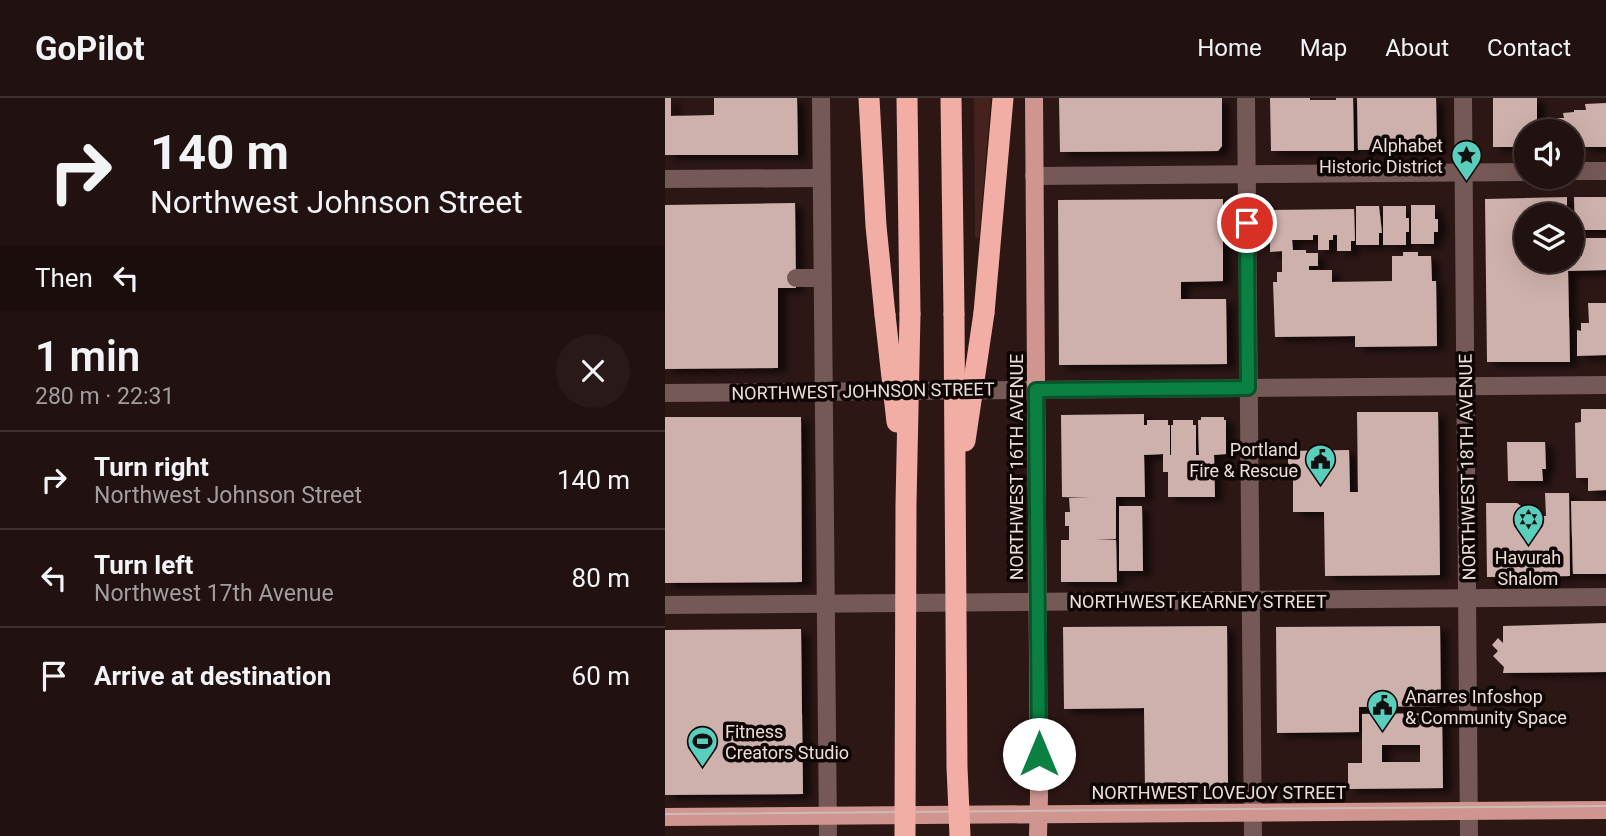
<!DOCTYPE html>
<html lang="en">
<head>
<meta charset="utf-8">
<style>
	:root { --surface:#211110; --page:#291a19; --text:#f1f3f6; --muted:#a29d9f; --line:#3e3130 }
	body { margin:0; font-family:Roboto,sans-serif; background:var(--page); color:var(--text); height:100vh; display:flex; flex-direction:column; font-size:26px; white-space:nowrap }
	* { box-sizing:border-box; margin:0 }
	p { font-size:23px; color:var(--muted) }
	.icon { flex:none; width:38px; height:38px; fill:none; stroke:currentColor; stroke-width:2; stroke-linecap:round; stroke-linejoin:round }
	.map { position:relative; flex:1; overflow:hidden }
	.details { display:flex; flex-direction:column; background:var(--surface); width:665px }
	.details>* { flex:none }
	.top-card { background:#211110; color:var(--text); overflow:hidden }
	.tools { position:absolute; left:849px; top:21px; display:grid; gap:14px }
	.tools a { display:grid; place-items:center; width:70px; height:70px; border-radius:50%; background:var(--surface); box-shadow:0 7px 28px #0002,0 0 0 2px var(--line); font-size:35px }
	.pin { position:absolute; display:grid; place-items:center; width:60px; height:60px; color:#fff; margin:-30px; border:4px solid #fff; border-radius:50%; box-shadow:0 2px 7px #0007 }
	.me { position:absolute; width:77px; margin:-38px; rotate:0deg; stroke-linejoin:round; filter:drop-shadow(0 0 5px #0008) }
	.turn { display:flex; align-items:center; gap:24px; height:147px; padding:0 35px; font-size:32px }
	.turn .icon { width:91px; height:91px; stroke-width:2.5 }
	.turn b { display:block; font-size:49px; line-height:60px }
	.then { display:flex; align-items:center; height:66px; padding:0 35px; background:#0003; gap:14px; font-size:26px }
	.round { display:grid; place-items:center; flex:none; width:74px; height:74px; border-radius:37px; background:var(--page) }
	.headline { display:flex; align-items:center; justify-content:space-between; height:119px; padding:0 35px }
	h1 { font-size:42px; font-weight:600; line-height:52px }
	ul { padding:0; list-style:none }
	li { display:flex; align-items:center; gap:21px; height:98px; padding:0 35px; border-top:2px solid var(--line) }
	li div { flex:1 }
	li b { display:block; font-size:26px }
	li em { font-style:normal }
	header { display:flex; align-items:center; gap:42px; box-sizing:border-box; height:98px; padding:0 35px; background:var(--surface); border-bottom:2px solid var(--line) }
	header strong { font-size:33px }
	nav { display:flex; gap:38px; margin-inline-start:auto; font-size:24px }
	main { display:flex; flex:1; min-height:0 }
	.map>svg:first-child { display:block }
	.green { fill:#46221e }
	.building { fill:#ceb1ad; fill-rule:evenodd; filter:url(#shadow) }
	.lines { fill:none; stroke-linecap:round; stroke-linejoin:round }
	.minor { stroke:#755956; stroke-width:18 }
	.major { stroke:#cf958e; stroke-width:18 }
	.highway { stroke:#f2ada4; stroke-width:21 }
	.tram { stroke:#ccbcb9; stroke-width:2 }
	.highway-bridge { stroke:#f2ada4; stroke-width:21 }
	.route-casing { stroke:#07532c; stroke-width:18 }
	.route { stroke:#0b8043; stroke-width:12 }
	.labels { text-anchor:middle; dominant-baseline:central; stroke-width:7; stroke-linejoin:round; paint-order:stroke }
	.poi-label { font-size:18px; fill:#eddedb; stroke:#0e0605; text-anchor:end }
	.street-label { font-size:18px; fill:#eddedb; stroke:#0e0605 }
</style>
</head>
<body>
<header>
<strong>GoPilot</strong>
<nav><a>Home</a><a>Map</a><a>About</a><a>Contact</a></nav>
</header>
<main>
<section class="details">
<div class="top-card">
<div class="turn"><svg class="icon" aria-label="right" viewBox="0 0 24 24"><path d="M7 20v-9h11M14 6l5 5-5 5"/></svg><div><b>140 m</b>Northwest Johnson Street</div></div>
<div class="then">Then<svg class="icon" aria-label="left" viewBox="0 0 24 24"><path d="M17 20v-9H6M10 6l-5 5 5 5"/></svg></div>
</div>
<div class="headline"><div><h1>1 min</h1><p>280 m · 22:31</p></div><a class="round"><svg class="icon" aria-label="close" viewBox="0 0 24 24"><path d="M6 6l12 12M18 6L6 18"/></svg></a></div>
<ul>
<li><svg class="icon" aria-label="right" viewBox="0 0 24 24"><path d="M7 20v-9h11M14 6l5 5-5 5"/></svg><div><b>Turn right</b><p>Northwest Johnson Street</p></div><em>140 m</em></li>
<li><svg class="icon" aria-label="left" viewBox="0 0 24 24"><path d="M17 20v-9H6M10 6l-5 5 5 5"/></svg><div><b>Turn left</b><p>Northwest 17th Avenue</p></div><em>80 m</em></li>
<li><svg class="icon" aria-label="arrive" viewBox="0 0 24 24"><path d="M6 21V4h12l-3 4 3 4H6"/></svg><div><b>Arrive at destination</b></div><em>60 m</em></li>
</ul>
</section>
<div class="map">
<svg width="941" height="738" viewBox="0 0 941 738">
	<defs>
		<filter id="shadow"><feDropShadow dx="8" dy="4.5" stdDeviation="3.5" flood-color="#0009"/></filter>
	</defs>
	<rect width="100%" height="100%" fill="#2c1715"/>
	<path class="green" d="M309,0H326L314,140L310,139Z"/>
	<g class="building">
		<path d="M0,0H6V18L49,17V0H132L133,57H0Z"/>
		<path d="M394,0H557V48L553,53L395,54Z"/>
		<path d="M605,0H645V2H671V0H688L689,53H606Z"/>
		<path d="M692,0H771L772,51L693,52Z"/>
		<path d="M828,0H872V33H861V49H828Z"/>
		<path d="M941,5V49H919V45H908V29L887,27V32L878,33V26H885L884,20H899L898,15L909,14V12H921L920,6Z"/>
		<path d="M902,99V117H861V163H906V159L917,158V155L914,151H906V140H941V172L903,173L905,264H822L820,101Z"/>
		<path d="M909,99H941V132H910Z"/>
		<path d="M558,101V183L516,184V201H561L562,266L394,267L393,102Z"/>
		<path d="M130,105L131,190H113V270L0,271V107Z"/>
		<path d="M746,107H770V121H773V134H769V146H746Z"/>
		<path d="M691,108H714L717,135H714V147H691Z"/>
		<path d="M718,108H741V120H744V134H741V147H718Z"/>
		<path d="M689,111L690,143H686V153H672V137H668V142H664V152H653V137H648V142H627L628,152H641V155H653V168H644V172H667V184L727,183V158H738V154H753V158H766L767,183H771L772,248L690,249V238L610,239L608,184H612V174H617V153L605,154V112Z"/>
		<path d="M923,205H941V257L912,258V232L916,233V225H924Z"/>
		<path d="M916,311H941V392L923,393V380H911L910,325L916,324Z"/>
		<path d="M692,314H773L775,477L660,478L659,414H628V376H623V353L684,352L685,394H693Z"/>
		<path d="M479,316V327H482V322H503V327H505V357H506V327H508V322H528V327H531V357H534L533,322H536V319H559V322H561V356L549,357L550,399H503V374H498V356L479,357L480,399H451V441H430L451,442L452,484H396V442H404V428H400V414H405L404,400H426L397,399L396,317Z"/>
		<path d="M0,319H136L137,484L0,485Z"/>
		<path d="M842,344H880L881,371H877L878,383H843Z"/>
		<path d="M880,395H904L905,478L822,479L821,405H852L869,418H881Z"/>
		<path d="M906,403H941V476H908Z"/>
		<path d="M454,408H477L478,473H454Z"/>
		<path d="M941,525V574L838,575L839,569L828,558L833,553L827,547L833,540L838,545V528Z"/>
		<path d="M562,528L563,692L480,693L479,610L399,611L398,529Z"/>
		<path d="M775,528L776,608L694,609V634L612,635L611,529Z"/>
		<path d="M136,531L138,696L0,697V532Z"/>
		<path d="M777,615L778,690L683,691V665H697V616ZM717,647H755V664H717Z"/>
	</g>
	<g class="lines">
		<g class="minor">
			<path d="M156,0L163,738"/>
			<path d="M581,0L588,738"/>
			<path d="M798,0L804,738"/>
			<path d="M906,73H941"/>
			<path d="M369,78L861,74"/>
			<path d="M0,81L156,80"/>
			<path d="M131,180H157"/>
			<path d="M0,295L941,287"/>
			<path d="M0,507L941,499"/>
		</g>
		<g class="major">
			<path d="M369,0L374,698L373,738"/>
			<path d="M0,719L941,712"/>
		</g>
		<g class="highway">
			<path d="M204,0L211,128L220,217"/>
			<path d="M242,0L245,216"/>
			<path d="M286,0L289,216"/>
			<path d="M319,215L338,0"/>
		</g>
		<path class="tram" d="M0,716L941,708"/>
		<g class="highway-bridge">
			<path d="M289,216L292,669L295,738"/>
			<path d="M220,217L232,324"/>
			<path d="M300,343L319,215"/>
			<path d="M240,738L241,406L245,216"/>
		</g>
	</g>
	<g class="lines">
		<defs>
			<path id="route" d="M374,656L371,292L583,290L582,125"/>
		</defs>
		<use href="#route" class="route-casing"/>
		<use href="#route" class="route"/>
	</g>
	<defs>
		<symbol id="sight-pin" viewBox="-11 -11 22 30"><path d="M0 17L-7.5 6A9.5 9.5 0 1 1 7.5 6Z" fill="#5acebd" stroke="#0e0605"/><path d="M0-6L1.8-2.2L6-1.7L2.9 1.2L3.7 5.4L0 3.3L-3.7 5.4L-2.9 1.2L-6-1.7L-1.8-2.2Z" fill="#111"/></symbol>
		<symbol id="civic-pin" viewBox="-11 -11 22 30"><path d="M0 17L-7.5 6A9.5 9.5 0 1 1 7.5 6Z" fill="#5acebd" stroke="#0e0605"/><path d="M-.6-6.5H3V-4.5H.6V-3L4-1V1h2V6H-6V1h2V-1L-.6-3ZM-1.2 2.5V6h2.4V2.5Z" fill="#111"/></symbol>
		<symbol id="synagogue-pin" viewBox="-11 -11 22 30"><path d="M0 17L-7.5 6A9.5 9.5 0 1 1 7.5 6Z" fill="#5acebd" stroke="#0e0605"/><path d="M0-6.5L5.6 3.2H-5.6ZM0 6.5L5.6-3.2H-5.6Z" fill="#111"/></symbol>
		<symbol id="stadium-pin" viewBox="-11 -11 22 30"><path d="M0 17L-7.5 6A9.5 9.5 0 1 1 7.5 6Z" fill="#5acebd" stroke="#0e0605"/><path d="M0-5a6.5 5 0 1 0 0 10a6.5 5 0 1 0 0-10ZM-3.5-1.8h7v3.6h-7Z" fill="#111"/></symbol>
	</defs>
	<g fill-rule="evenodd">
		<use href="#sight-pin" x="784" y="40" width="35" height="47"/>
		<use href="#civic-pin" x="638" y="344" width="35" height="47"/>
		<use href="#synagogue-pin" x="846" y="404" width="35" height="47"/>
		<use href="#civic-pin" x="700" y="590" width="35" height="47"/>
		<use href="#stadium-pin" x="20" y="626" width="35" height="47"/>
	</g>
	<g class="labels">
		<g class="poi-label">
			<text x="778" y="47">Alphabet<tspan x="778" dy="21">Historic District</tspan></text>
			<text x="633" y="351">Portland<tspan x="633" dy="21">Fire &amp; Rescue</tspan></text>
			<text x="863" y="459" text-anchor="middle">Havurah<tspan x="863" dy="21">Shalom</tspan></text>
			<text x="740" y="598" text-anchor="start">Anarres Infoshop<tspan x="740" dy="21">&amp; Community Space</tspan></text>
			<text x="60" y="633" text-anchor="start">Fitness<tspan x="60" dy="21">Creators Studio</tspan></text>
		</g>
		<g class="street-label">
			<text transform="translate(198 293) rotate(-1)">NORTHWEST JOHNSON STREET</text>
			<text transform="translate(351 369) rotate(-90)">NORTHWEST 16TH AVENUE</text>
			<text transform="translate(802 369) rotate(-91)">NORTHWEST 18TH AVENUE</text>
			<text x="533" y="503">NORTHWEST KEARNEY STREET</text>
			<text x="554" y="694">NORTHWEST LOVEJOY STREET</text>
		</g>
	</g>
</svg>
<div class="tools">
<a><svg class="icon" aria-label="sound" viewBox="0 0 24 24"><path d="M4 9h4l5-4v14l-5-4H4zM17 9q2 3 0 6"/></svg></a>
<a><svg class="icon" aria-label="layers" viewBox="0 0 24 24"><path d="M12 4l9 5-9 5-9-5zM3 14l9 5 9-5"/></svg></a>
</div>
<div class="pin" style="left:582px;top:125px;background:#d93025"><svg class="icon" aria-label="arrive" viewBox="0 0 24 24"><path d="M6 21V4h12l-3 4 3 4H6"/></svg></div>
<svg class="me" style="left:374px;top:656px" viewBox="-20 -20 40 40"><circle r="19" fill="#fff"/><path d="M0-13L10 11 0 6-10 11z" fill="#0b8043"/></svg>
</div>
</main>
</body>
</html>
